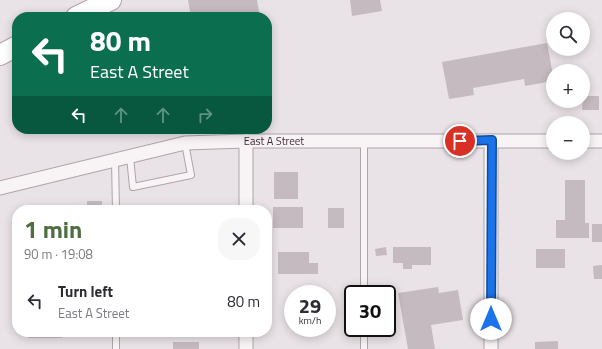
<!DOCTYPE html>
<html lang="en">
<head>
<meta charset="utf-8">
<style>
	:root { --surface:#fff; --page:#f7f7f7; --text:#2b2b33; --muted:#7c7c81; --accent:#506f41 }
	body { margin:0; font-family:"Titillium Web",sans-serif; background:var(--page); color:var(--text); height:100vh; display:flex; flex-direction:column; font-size:15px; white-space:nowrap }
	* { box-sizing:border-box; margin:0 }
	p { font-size:13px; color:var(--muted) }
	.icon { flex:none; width:22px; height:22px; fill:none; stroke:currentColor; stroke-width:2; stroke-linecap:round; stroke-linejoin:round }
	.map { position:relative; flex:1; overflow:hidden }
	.details { position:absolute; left:12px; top:205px; width:260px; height:132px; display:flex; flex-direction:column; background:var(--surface); border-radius:16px; box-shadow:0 2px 10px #0003 }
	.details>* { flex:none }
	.banner { position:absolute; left:12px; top:12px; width:260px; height:122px; border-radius:16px; box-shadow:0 2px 10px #0003; background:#0b6e4f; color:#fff; overflow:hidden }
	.controls { position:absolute; left:546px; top:12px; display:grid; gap:8px }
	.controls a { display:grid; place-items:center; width:44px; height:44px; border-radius:50%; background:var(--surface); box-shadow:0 2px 10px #0003; font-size:20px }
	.speed { position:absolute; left:284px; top:285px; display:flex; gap:8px; font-size:20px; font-weight:700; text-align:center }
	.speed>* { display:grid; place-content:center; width:52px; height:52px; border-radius:50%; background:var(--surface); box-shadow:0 2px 10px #0003; line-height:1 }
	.speed small { font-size:10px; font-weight:400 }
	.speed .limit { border:2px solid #111; border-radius:6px; background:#fff; color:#111 }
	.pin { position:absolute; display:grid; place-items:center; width:34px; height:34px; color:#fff; margin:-17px; border:2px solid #fff; border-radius:50%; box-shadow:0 1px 4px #0007 }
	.me { position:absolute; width:44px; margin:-22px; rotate:0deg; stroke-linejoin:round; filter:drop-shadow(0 0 3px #0008) }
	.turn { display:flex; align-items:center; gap:14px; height:84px; padding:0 12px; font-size:18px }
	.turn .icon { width:52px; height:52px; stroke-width:2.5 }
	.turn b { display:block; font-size:28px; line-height:34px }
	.lanes { display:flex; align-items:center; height:38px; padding:0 12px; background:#0003; justify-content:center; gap:20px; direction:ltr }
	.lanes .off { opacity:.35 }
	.round { display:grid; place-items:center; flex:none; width:42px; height:42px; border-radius:16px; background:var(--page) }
	.headline { display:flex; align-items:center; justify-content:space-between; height:68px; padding:0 12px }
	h1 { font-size:24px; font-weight:700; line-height:30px; color:var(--accent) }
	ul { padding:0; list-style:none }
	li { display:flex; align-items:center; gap:12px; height:56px; padding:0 12px }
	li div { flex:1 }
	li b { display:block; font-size:15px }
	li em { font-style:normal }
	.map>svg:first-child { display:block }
	.building { fill:#c6bac1 }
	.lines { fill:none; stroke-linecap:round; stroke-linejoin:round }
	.lane-casing { stroke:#b0a4aa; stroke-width:8 }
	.street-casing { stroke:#b0a4aa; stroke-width:15 }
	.primary-casing { stroke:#b4a2ad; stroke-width:22 }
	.lane { stroke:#f8f4f6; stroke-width:6 }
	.street { stroke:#f8f4f6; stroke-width:13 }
	.primary { stroke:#fff; stroke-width:20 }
	.route-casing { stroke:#114b97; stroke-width:10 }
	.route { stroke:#1a73e8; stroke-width:7 }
	.labels { text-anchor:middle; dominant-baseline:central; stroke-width:4; stroke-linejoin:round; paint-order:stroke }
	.street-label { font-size:11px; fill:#402c37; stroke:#f7f2f5 }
</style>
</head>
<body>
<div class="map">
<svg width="602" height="349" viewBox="0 0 602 349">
	<rect width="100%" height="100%" fill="#e9e2e6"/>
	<g class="building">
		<path d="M188,0H257L260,17H191Z"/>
		<path d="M350,0H380L382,11L352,16Z"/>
		<path d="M547,43L553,75V81L525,86L524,79L473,88L474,95L449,99L442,62Z"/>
		<path d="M583,96H599V110H582Z"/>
		<rect x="274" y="172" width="24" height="27"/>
		<path d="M565,180H585V223H589V238H556V220H565Z"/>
		<rect x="87" y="201" width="15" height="9"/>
		<rect x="61" y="205" width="18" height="5"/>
		<rect x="147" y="205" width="52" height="5"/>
		<rect x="273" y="207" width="30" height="21"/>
		<rect x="328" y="208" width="16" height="20"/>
		<rect x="592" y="224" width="10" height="18"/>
		<path d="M386,247L387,255L376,256L375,249Z"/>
		<path d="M393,247H431V265H412V269H403V263H393Z"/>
		<rect x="536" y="249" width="29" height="19"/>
		<path d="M278,252H309V263H318V274H278Z"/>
		<path d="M602,265V279H594L593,266Z"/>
		<path d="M438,287L439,293L458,290L463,320L431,325L435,349H408L398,293Z"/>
		<rect x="28" y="332" width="34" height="6"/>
		<path d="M558,341V349H535V342Z"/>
		<rect x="173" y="342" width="26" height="7"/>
	</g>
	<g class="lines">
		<defs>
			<g id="lane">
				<path d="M364,141V294"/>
				<path d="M130,157L133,187L191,175L185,143"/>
				<path d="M115,160L116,210"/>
				<path d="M364,328V349"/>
				<path d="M116,332V349"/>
			</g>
			<g id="street">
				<path d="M583,141H602"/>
				<path d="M0,188L185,143L246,141H553"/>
				<path d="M246,210V141"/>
				<path d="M246,349V332"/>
				<path d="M491,349V141"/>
			</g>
			<g id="primary">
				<path d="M76,17L111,0"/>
				<path d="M0,55L17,46"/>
			</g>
		</defs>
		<use href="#lane" class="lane-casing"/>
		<use href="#street" class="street-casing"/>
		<use href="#primary" class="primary-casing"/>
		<use href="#lane" class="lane"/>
		<use href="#street" class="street"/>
		<use href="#primary" class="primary"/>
	</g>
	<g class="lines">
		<defs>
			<path id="route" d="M460,141L492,140L491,319"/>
		</defs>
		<use href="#route" class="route-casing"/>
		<use href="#route" class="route"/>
	</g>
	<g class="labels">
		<g class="street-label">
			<text x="274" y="141">East A Street</text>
		</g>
	</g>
</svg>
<div class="controls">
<a><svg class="icon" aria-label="search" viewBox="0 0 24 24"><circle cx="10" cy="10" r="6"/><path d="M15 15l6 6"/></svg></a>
<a>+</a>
<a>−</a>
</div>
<div class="speed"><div>29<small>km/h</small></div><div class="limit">30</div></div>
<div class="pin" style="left:460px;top:141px;background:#d93025"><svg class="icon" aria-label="arrive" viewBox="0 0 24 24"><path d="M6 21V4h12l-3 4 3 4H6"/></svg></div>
<svg class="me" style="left:491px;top:319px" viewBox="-20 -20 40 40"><circle r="19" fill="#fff"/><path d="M0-13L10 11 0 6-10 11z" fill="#1a73e8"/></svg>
<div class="banner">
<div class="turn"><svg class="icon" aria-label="left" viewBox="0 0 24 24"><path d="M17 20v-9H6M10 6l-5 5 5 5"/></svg><div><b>80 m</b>East A Street</div></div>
<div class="lanes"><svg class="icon" aria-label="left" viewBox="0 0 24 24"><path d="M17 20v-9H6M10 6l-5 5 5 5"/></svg><svg class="icon off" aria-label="ahead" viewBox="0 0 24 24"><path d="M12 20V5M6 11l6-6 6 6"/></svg><svg class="icon off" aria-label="ahead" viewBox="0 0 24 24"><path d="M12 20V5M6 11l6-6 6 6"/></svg><svg class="icon off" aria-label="right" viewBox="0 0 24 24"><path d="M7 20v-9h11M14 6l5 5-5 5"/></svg></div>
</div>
<section class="details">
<div class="headline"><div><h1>1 min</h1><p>90 m · 19:08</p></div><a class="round"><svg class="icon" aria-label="close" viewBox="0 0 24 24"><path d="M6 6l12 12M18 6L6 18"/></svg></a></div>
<ul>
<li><svg class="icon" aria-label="left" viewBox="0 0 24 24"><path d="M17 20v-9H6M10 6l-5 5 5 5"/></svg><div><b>Turn left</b><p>East A Street</p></div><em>80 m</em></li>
</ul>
</section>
</div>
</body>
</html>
